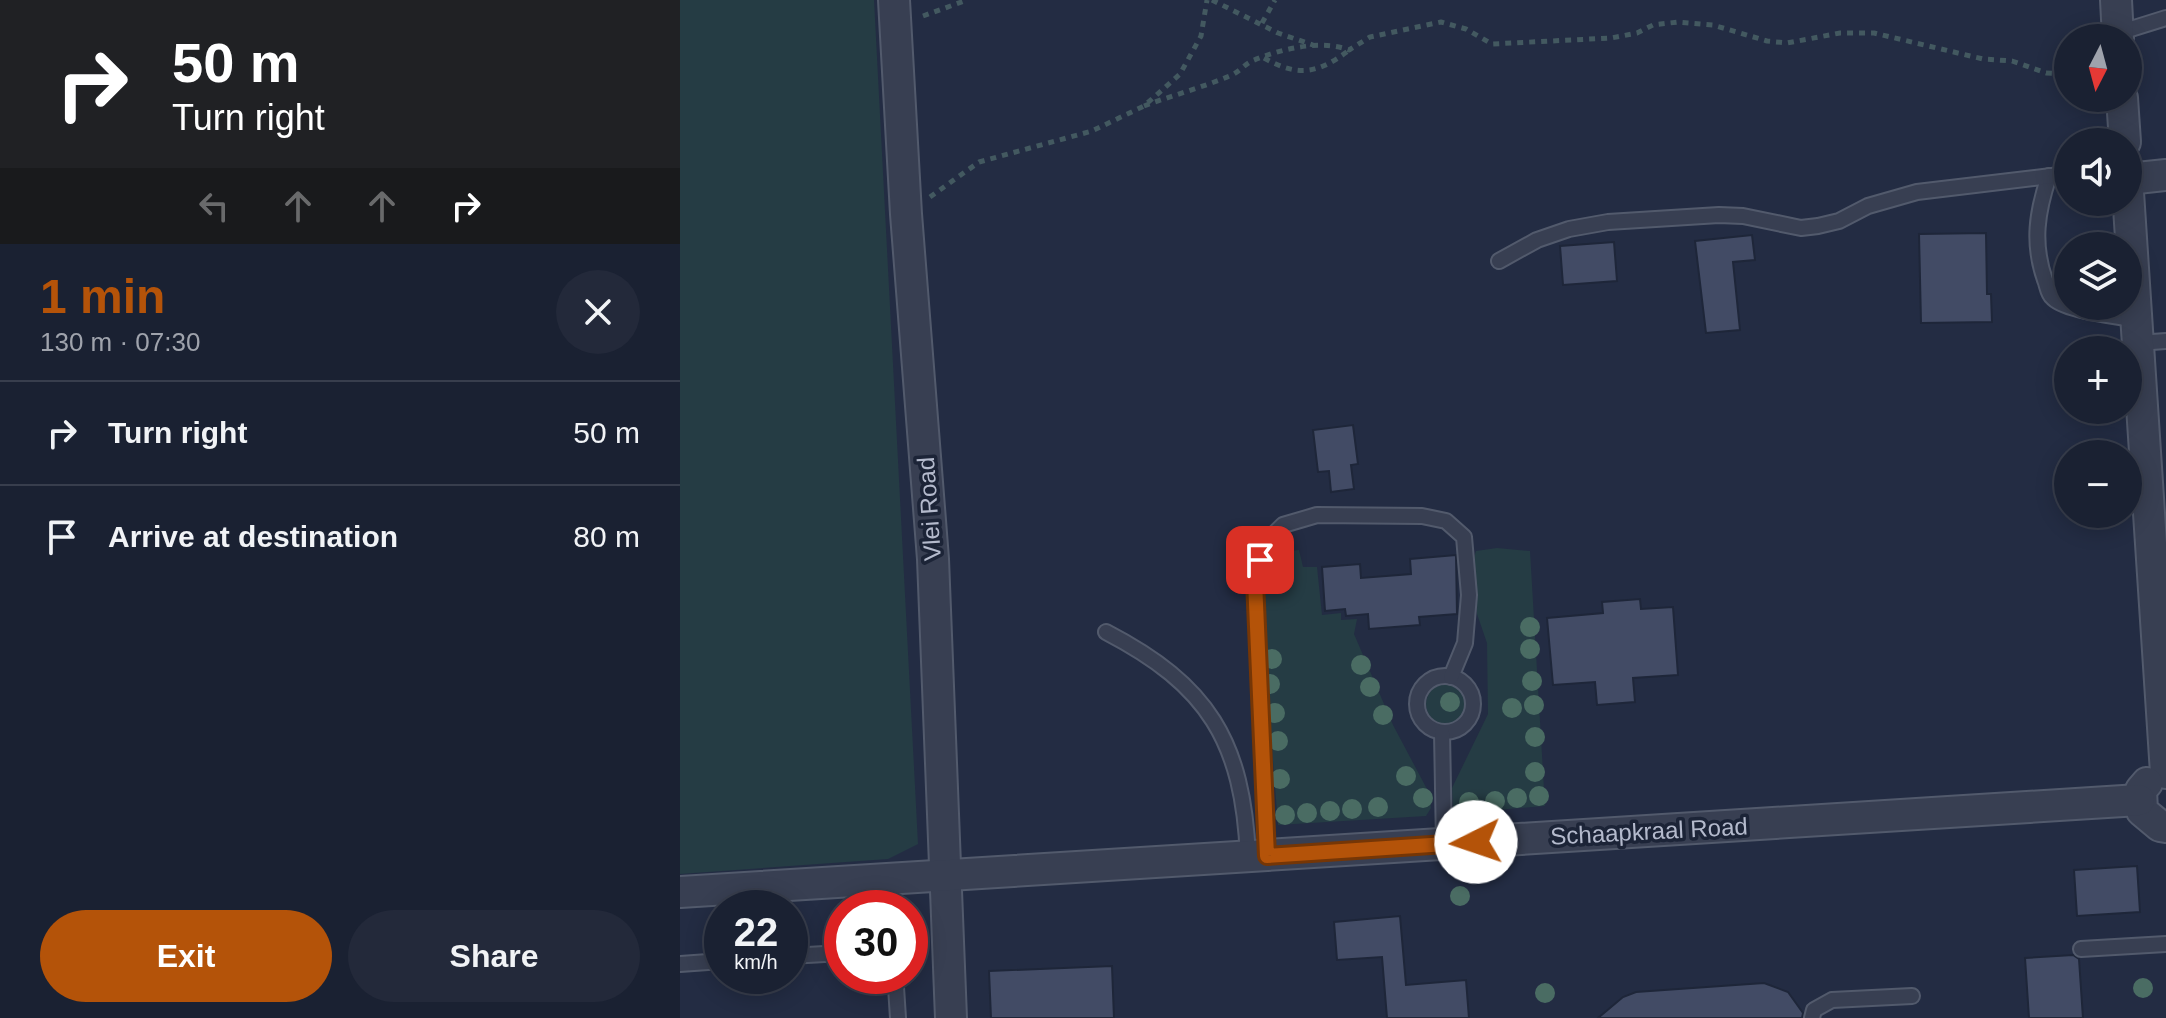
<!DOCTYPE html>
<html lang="en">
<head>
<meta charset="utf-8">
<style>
	:root { --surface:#1a2132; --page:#23293a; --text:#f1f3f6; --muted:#9fa3ac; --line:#383e4d; --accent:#b45309 }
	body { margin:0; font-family:Arial,sans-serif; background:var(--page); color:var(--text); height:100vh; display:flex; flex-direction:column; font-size:30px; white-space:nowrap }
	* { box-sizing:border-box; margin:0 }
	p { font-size:26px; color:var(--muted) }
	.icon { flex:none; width:44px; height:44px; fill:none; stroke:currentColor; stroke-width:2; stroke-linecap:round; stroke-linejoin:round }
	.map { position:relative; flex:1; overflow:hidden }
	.details { display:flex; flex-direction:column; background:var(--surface); width:680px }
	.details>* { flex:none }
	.guide { background:#202124; color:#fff; overflow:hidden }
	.needle { width:52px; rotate:186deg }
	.tools { position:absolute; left:1374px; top:24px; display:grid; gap:16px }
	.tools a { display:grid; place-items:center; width:88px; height:88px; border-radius:50%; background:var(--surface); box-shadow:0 4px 20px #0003,0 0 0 2px var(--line); font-size:40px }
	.speed { position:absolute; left:24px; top:890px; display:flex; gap:16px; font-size:40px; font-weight:700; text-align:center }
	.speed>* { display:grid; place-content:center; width:104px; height:104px; border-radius:50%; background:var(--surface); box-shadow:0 4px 20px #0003,0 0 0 2px var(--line); line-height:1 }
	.speed small { font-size:20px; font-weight:400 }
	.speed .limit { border:12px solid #d22; background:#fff; color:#111 }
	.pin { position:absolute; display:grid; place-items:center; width:68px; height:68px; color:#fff; margin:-34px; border-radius:16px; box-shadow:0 4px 12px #0006 }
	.me { position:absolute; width:88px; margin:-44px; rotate:266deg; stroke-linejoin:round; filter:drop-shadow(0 0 6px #0008) }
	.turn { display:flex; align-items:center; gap:28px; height:168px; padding:0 40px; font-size:36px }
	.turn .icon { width:104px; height:104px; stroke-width:2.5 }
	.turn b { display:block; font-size:56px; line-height:68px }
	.lanes { display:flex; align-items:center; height:76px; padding:0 40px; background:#0003; justify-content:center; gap:40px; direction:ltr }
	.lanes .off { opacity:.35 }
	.round { display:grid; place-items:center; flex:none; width:84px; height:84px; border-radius:42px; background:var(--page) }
	.overview { display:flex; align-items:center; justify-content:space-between; height:136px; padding:0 40px }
	h1 { font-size:48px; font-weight:800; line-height:60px; color:var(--accent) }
	.action { display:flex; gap:16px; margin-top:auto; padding:16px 40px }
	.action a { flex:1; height:92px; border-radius:48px; background:var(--accent); color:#fff; font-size:32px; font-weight:800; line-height:92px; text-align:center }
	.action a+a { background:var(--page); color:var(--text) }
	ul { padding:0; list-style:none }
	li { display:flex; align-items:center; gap:24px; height:104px; padding:0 40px; border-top:2px solid var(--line) }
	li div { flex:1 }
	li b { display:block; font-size:30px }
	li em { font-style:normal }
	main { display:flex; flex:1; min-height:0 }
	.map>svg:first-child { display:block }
	.green { fill:#253c44 }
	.building { fill:#424b65; stroke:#1e2639; stroke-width:2 }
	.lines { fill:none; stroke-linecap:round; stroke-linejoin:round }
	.service-casing { stroke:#525a6c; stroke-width:18 }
	.minor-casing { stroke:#525a6c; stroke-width:34 }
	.path { stroke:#435960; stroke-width:5; stroke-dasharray:6 6; stroke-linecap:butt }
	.service { stroke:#383f52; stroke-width:14 }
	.minor { stroke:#383f52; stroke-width:30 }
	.tree { fill:#4a6c63 }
	.route-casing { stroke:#753606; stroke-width:20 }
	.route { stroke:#b45309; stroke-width:14 }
	.labels { text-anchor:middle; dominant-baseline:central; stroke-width:7; stroke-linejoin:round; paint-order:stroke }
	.street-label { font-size:24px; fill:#b4bacc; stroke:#1c2437 }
</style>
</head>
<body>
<main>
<section class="details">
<div class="guide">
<div class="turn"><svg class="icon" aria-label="right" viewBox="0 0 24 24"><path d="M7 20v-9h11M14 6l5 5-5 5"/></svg><div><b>50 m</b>Turn right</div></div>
<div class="lanes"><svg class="icon off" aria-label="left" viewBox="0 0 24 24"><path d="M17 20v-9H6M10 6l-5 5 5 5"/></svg><svg class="icon off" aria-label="ahead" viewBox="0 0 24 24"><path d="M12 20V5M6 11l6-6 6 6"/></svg><svg class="icon off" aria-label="ahead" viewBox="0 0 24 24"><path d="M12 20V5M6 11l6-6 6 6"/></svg><svg class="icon" aria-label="right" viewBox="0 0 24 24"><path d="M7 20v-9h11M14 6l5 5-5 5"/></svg></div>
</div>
<div class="overview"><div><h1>1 min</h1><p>130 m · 07:30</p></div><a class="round"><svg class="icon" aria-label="close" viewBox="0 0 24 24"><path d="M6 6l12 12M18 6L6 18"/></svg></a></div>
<ul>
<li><svg class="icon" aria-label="right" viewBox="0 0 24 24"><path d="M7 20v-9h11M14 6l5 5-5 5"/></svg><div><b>Turn right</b></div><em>50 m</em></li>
<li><svg class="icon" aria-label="arrive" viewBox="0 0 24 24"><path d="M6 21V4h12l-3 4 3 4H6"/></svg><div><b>Arrive at destination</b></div><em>80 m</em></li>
</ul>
<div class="action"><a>Exit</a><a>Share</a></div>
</section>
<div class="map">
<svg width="1486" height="1018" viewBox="0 0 1486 1018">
	<rect width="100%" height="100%" fill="#232c43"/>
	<g class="green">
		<path d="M0,0H194L238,844L208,859L0,874Z"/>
		<path d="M817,548L850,551L865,806L781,813L773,808L772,788L808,714L807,643L797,614L792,564L796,551Z"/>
		<path d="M619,550L623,567H637L642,615L661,613V620L677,619L674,634L713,725L748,791L751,808L746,816L598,825L583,633V571L596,553Z"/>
		<circle cx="766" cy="704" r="20"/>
	</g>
	<g class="building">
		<path d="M1306,233L1307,294H1311L1312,322L1241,323L1239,234Z"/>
		<path d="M1072,235L1075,260L1053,262L1060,330L1026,333L1015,241Z"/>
		<path d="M934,242L937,281L883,285L880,246Z"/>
		<path d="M673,425L678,464L671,465L674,489L651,492L649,471L638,472L633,430Z"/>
		<path d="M776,555L777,614L739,617L740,625L689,629L688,614L666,616L665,609L645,611L642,567L680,564L681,578L731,574L730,559Z"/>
		<path d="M960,599L961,609L993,607L998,675L953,678L955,702L917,705L915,682L873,685L867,618L923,613L922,602Z"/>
		<path d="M1457,866L1460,912L1397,916L1394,870Z"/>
		<path d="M720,916L726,985L786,980L789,1018H707L702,957L657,960L654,922Z"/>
		<path d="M1393,955L1399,959L1403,1018H1349L1345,958Z"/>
		<path d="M432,966L434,1018H311L309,971Z"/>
		<path d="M1084,983L1108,992L1123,1013L1122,1018H918L943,997L956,992Z"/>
	</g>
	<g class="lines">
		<defs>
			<g id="service">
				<path d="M1438,33L1486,18"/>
				<path d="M1369,176C1357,212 1352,243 1365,280C1367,284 1368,294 1372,297C1383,311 1438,316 1456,320"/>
				<path d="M819,261L857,240L889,229L928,222L1039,215L1063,216L1121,228L1138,226L1159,221L1188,206L1237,192L1388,174"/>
				<path d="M1458,343L1486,341"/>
				<path d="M426,632C528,685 563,741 568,857"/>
				<circle cx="765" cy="704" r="28"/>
				<path d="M762,732L764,844"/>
				<path d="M587,856L575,581L580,560L589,539L603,525L637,515L742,516L766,521L784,537L789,595L785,643L771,677"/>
				<path d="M1401,949L1486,944"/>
				<path d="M110,956L162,953"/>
				<path d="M0,964L42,961"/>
				<path d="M210,976L216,987L218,1018"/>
				<path d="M1132,1018L1134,1010L1152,1000L1232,996"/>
			</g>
			<g id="minor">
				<path d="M214,0L226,214L253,559L271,1018"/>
				<path d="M1436,0L1438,38"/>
				<path d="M1442,98L1445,142"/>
				<path d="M1448,179L1486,175"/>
				<path d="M1448,192L1486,773"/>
				<path d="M1467,783L1461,790L1462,811L1480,826L1486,827"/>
				<path d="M0,892L1459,800"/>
			</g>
		</defs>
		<use href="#service" class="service-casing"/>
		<use href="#minor" class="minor-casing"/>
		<g class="path">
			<path d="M532,0L598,33L633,45"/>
			<path d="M243,16L287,0"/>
			<path d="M582,23L595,0"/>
			<path d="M584,58C618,77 637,74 668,51"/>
			<path d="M464,106C493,95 524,87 552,75C560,71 565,64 572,61C600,49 641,39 669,50L690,37L761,22L786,29L812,44L931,38L957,33L973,25L998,22L1033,25L1087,41L1107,43L1160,33H1194L1303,59L1332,61L1366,73L1388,74"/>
			<path d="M250,197L299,162L412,131L464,106L500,74L521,36L527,0"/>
		</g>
		<use href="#service" class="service"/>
		<use href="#minor" class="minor"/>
	</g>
	<g class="tree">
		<circle cx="850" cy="627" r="10"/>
		<circle cx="850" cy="649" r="10"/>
		<circle cx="592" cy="659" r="10"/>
		<circle cx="681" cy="665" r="10"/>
		<circle cx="852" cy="681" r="10"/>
		<circle cx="590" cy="684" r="10"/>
		<circle cx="690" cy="687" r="10"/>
		<circle cx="770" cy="702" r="10"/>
		<circle cx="854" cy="705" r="10"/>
		<circle cx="832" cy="708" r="10"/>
		<circle cx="595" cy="713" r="10"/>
		<circle cx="703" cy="715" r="10"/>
		<circle cx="855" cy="737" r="10"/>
		<circle cx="598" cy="741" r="10"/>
		<circle cx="855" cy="772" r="10"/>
		<circle cx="726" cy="776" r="10"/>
		<circle cx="600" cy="779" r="10"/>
		<circle cx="859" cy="796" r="10"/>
		<circle cx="743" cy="798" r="10"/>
		<circle cx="837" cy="798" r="10"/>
		<circle cx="815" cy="801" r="10"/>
		<circle cx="789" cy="802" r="10"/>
		<circle cx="698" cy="807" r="10"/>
		<circle cx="672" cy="809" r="10"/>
		<circle cx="650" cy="811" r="10"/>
		<circle cx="627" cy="813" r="10"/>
		<circle cx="605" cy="815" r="10"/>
		<circle cx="780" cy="896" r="10"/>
		<circle cx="1463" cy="988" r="10"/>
		<circle cx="865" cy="993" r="10"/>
	</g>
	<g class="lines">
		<defs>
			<path id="route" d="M580,560L575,581L587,856L796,842"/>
		</defs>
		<use href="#route" class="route-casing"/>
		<use href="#route" class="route"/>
	</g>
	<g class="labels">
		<g class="street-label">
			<text transform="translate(249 509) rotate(-94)">Vlei Road</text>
			<text transform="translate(969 831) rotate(-3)">Schaapkraal Road</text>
		</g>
	</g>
</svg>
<div class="tools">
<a><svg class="needle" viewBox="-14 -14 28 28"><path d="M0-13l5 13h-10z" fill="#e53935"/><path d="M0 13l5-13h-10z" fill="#9fa3ac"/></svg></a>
<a><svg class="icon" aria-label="sound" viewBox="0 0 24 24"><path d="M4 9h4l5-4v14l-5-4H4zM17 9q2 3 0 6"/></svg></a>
<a><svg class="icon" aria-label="layers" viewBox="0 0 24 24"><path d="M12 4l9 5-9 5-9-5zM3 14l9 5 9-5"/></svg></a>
<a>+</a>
<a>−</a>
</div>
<div class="speed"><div>22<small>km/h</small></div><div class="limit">30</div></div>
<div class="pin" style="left:580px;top:560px;background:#d93025"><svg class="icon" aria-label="arrive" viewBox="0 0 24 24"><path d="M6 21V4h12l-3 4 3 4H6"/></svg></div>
<svg class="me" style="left:796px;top:842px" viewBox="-20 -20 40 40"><circle r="19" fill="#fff"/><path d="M0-13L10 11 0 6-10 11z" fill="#b45309"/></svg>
</div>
</main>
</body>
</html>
